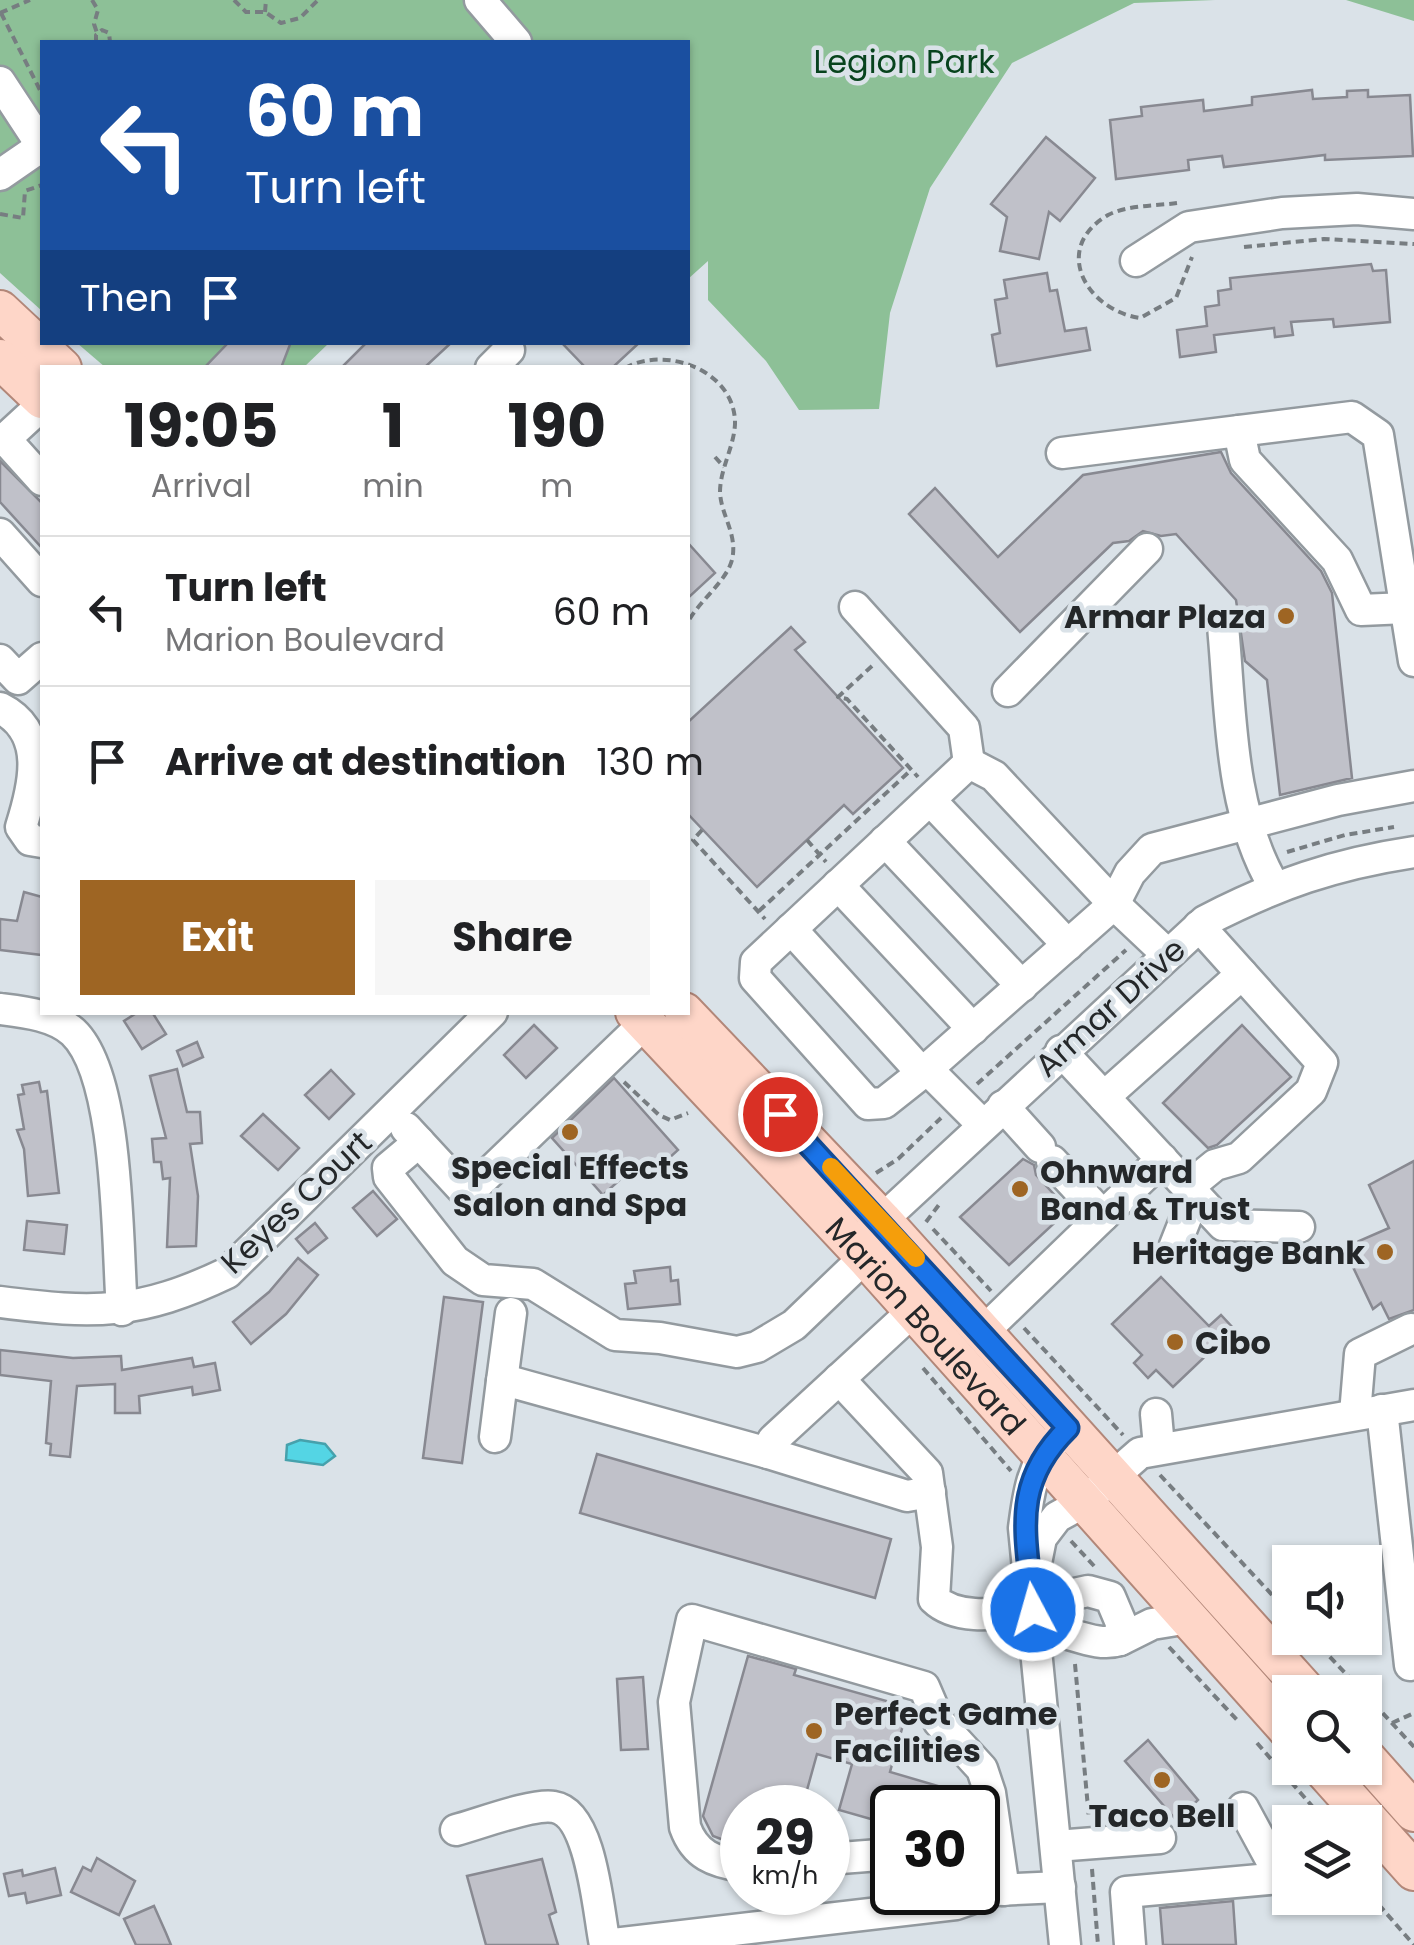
<!DOCTYPE html>
<html lang="en">
<head>
<meta charset="utf-8">
<style>
	:root { --surface:#fff; --page:#f6f6f6; --text:#202124; --muted:#757577; --line:#e0e0e0; --accent:#9e6523 }
	body { margin:0; font-family:Poppins,sans-serif; background:var(--page); color:var(--text); height:100vh; display:flex; flex-direction:column; font-size:38px; white-space:nowrap }
	* { box-sizing:border-box; margin:0 }
	p { font-size:32px; color:var(--muted) }
	.icon { flex:none; width:55px; height:55px; fill:none; stroke:currentColor; stroke-width:2; stroke-linecap:round; stroke-linejoin:round }
	.map { position:relative; flex:1; overflow:hidden }
	.sheet { position:absolute; left:40px; top:365px; width:650px; height:650px; display:flex; flex-direction:column; background:var(--surface); border-radius:0px; box-shadow:0 2px 8px #0004 }
	.sheet>* { flex:none }
	.guide { position:absolute; left:40px; top:40px; width:650px; height:305px; border-radius:0px; box-shadow:0 2px 8px #0004; background:#1a4fa0; color:#fff; overflow:hidden }
	.fabs { position:absolute; left:1272px; top:1545px; display:grid; gap:20px }
	.fabs a { display:grid; place-items:center; width:110px; height:110px; border-radius:0px; background:var(--surface); box-shadow:0 2px 8px #0004; font-size:50px }
	.speed { position:absolute; left:720px; top:1785px; display:flex; gap:20px; font-size:50px; font-weight:700; text-align:center }
	.speed>* { display:grid; place-content:center; width:130px; height:130px; border-radius:50%; background:var(--surface); box-shadow:0 2px 8px #0004; line-height:1 }
	.speed small { font-size:25px; font-weight:400 }
	.speed .limit { border:5px solid #111; border-radius:15px; background:#fff; color:#111 }
	.pin { position:absolute; display:grid; place-items:center; width:85px; height:85px; color:#fff; margin:-42px; border:5px solid #fff; border-radius:50%; box-shadow:0 2px 10px #0007 }
	.me { position:absolute; width:110px; margin:-55px; rotate:354deg; stroke-linejoin:round; filter:drop-shadow(0 0 8px #0008) }
	.turn { display:flex; align-items:center; gap:35px; height:210px; padding:0 40px; font-size:45px }
	.turn .icon { width:130px; height:130px; stroke-width:2.5 }
	.turn b { display:block; font-size:70px; line-height:85px }
	.then { display:flex; align-items:center; height:95px; padding:0 40px; background:#0003; gap:20px; font-size:38px }
	.eta { display:flex; justify-content:space-evenly; align-items:center; height:170px; text-align:center }
	.eta b { font-size:60px; font-weight:700; line-height:70px }
	.button { display:flex; gap:20px; margin-top:auto; padding:20px 40px }
	.button a { flex:1; height:115px; border-radius:0px; background:var(--accent); color:#fff; font-size:40px; font-weight:700; line-height:115px; text-align:center }
	.button a+a { background:var(--page); color:var(--text) }
	ul { padding:0; list-style:none }
	li { display:flex; align-items:center; gap:30px; height:150px; padding:0 40px; border-top:2px solid var(--line) }
	li div { flex:1 }
	li b { display:block; font-size:38px }
	li em { font-style:normal }
	.map>svg:first-child { display:block }
	.green { fill:#8dc097 }
	.water { fill:#54d5e4; stroke:#46a1ac; stroke-width:2.5 }
	.building { fill:#c0c1c9; stroke:#888991; stroke-width:2.5 }
	.lines { fill:none; stroke-linecap:round; stroke-linejoin:round }
	.minor-casing { stroke:#939a9f; stroke-width:35 }
	.major-casing { stroke:#b28779; stroke-width:42 }
	.path { stroke:#777d81; stroke-width:4; stroke-dasharray:8 5; stroke-linecap:butt }
	.minor { stroke:#fff; stroke-width:30 }
	.major { stroke:#fed6c8; stroke-width:38 }
	.route-casing { stroke:#114b97; stroke-width:25 }
	.route { stroke:#1a73e8; stroke-width:18 }
	.slow { stroke:#f59e0b; stroke-width:18 }
	.poi-dot { fill:#9e6523; stroke:#dae2e8; stroke-width:4 }
	.labels { text-anchor:middle; dominant-baseline:central; stroke-width:9; stroke-linejoin:round; paint-order:stroke }
	.park-label { font-size:32px; fill:#07431d; stroke:#dae2e8 }
	.poi-label { font-size:32px; font-weight:bold; fill:#242729; stroke:#dae2e8; text-anchor:start }
	.street-label { font-size:32px; fill:#242729; stroke:#dae2e8 }
</style>
</head>
<body>
<div class="map">
<svg width="1414" height="1945" viewBox="0 0 1414 1945">
	<rect width="100%" height="100%" fill="#dae2e8"/>
	<g class="green">
		<path d="M0,0H1215L1134,3L1012,63L930,188L890,313L879,409L799,410L766,361L708,300V261L688,279V42H42V311L0,273Z"/>
		<path d="M1346,0H1414V21Z"/>
		<path d="M77,343H329L303,368L105,367Z"/>
	</g>
	<path class="water" d="M300,1440L325,1444L335,1456L323,1465L286,1460L287,1445Z"/>
	<g class="building">
		<path d="M1312,90L1313,99L1347,97V91L1368,90V97L1410,95L1413,156L1325,160V155L1224,167L1222,156L1188,160L1189,170L1116,179L1110,120L1142,116L1141,107L1203,100L1204,111L1252,105V97Z"/>
		<path d="M1046,137L1095,178L1060,221L1049,212L1039,259L1000,251L1007,217L991,204Z"/>
		<path d="M1371,264L1373,271L1386,270L1390,322L1334,327L1333,319L1291,322L1293,335L1275,337L1274,328L1214,335L1216,352L1180,357L1177,330L1207,326L1205,307L1219,305L1218,291L1231,289L1230,278Z"/>
		<path d="M1047,273L1050,291L1057,290L1065,331L1086,328L1090,350L997,366L992,335L1000,333L995,300L1007,298L1004,280Z"/>
		<path d="M229,342H291L281,368H204Z"/>
		<path d="M367,342H452L424,368H341Z"/>
		<path d="M561,342H640L612,368H586Z"/>
		<path d="M1221,452L1231,473L1321,571L1332,593L1352,778L1280,795L1267,680L1245,661L1236,600L1176,534L1161,536L1143,531L1129,541L1113,543L1020,632L909,514L935,488L998,557L1083,475Z"/>
		<path d="M0,461L42,503V548L0,502Z"/>
		<path d="M688,543L715,573L688,598Z"/>
		<path d="M791,627L805,642L795,650L903,768L853,814L844,805L757,887L688,814V722Z"/>
		<path d="M24,892L42,897V955L0,950V919L17,921Z"/>
		<path d="M138,1012H152L166,1034L142,1049L124,1021Z"/>
		<path d="M534,1025L557,1048L526,1078L504,1055Z"/>
		<path d="M1242,1025L1291,1077L1217,1145L1208,1148L1163,1103Z"/>
		<path d="M197,1042L203,1057L183,1066L177,1051Z"/>
		<path d="M177,1069L187,1112H200L202,1143L190,1144L198,1196L196,1246L167,1247L170,1178L163,1179L161,1162H154L152,1139L166,1138L150,1076Z"/>
		<path d="M331,1070L354,1094L329,1119L305,1095Z"/>
		<path d="M614,1078L678,1150L646,1179L635,1166L603,1195L552,1138Z"/>
		<path d="M39,1082L41,1092L47,1091L59,1193L28,1196L24,1149L17,1130L24,1129L18,1095L24,1094L22,1085Z"/>
		<path d="M263,1114L299,1148L278,1170L241,1136Z"/>
		<path d="M1023,1159L1034,1165L1036,1175L1062,1203L1056,1209L1062,1216L1009,1265L960,1217Z"/>
		<path d="M1414,1161V1310L1389,1319L1381,1303L1373,1309L1352,1265L1360,1260L1352,1244L1389,1228L1369,1185Z"/>
		<path d="M373,1191L397,1219L377,1236L353,1208Z"/>
		<path d="M27,1221L67,1225L64,1254L24,1250Z"/>
		<path d="M315,1223L327,1238L308,1253L296,1239Z"/>
		<path d="M298,1258L318,1275L286,1314L251,1344L233,1322L269,1292Z"/>
		<path d="M670,1267L671,1281L678,1280L680,1304L628,1309L625,1284L636,1283L634,1271Z"/>
		<path d="M1161,1277L1209,1326L1221,1315L1234,1329L1173,1387L1156,1370L1148,1378L1134,1363L1142,1355L1112,1324Z"/>
		<path d="M444,1297L483,1302L462,1463L423,1458Z"/>
		<path d="M0,1350L73,1358L121,1356L122,1370L192,1358L194,1367L215,1363L220,1390L193,1395L192,1387L139,1396L140,1413H115V1384L77,1386L70,1457L50,1455L51,1444L46,1443L51,1381L0,1375Z"/>
		<path d="M597,1454L891,1539L875,1598L580,1513Z"/>
		<path d="M748,1656L796,1669L794,1675L908,1707L890,1772L945,1788L939,1808H892V1825L839,1810L852,1764L817,1754L802,1808H742V1847L713,1836L703,1816Z"/>
		<path d="M643,1677L648,1749L621,1750L617,1679Z"/>
		<path d="M1148,1740L1198,1800L1177,1821L1125,1761Z"/>
		<path d="M97,1858L135,1881L119,1915L71,1892L83,1867L91,1871Z"/>
		<path d="M542,1859L556,1912L549,1915L558,1945H486L467,1876Z"/>
		<path d="M55,1868L61,1895L27,1903L25,1893L9,1896L4,1874L22,1870L23,1876Z"/>
		<path d="M1233,1901L1236,1945H1163L1160,1908Z"/>
		<path d="M154,1906L166,1933L171,1945H136L124,1919Z"/>
	</g>
	<g class="lines">
		<defs>
			<g id="minor">
				<path d="M480,0L516,42"/>
				<path d="M0,82L42,146"/>
				<path d="M0,175L42,146"/>
				<path d="M1136,261L1189,227L1282,213L1357,209L1414,214"/>
				<path d="M491,368L509,350"/>
				<path d="M42,405L5,439L42,480"/>
				<path d="M1239,431L1245,460L1337,560L1361,610L1406,608"/>
				<path d="M1062,453L1352,417L1378,435L1414,661"/>
				<path d="M0,534L42,581"/>
				<path d="M855,607L964,728L969,763"/>
				<path d="M1223,626C1231,711 1229,810 1274,886"/>
				<path d="M0,660L18,679L42,658"/>
				<path d="M1008,691L1147,549"/>
				<path d="M0,708C48,732 34,786 21,827L30,840L42,842"/>
				<path d="M930,800L1068,945"/>
				<path d="M885,841L1022,986"/>
				<path d="M838,885L973,1029"/>
				<path d="M791,929L922,1073"/>
				<path d="M0,1009C24,1012 54,1015 73,1032C120,1076 117,1245 122,1310"/>
				<path d="M1061,1051L1223,1225L1299,1227"/>
				<path d="M927,1069L884,1103L868,1104L755,978L756,962L969,763L994,776L1114,904L1130,873L1152,849L1338,800L1414,786"/>
				<path d="M1104,1097L1242,974"/>
				<path d="M1003,1106L1040,1147"/>
				<path d="M983,1125L927,1069L1114,904L1167,954"/>
				<path d="M406,1128L467,1194L645,1023"/>
				<path d="M419,1142L388,1168L389,1177L455,1261L483,1280L533,1284L615,1335L660,1338L737,1352L757,1347L794,1325L865,1257"/>
				<path d="M1052,1161L1103,1216"/>
				<path d="M1188,1187L1215,1165L1239,1158L1311,1091L1322,1063L1199,926"/>
				<path d="M868,1233L1205,921C1277,884 1334,864 1414,852"/>
				<path d="M1174,1248L1195,1195"/>
				<path d="M0,1302C95,1314 139,1315 227,1273L492,1012"/>
				<path d="M983,1332L1162,1159"/>
				<path d="M839,1379L927,1473L937,1547L934,1599C958,1622 1003,1613 1033,1610"/>
				<path d="M502,1381L511,1313"/>
				<path d="M1382,1410L1410,1665"/>
				<path d="M1156,1414L1159,1447"/>
				<path d="M1355,1414L1360,1354L1411,1329"/>
				<path d="M495,1437L502,1381H508L768,1453L773,1440L913,1311"/>
				<path d="M1055,1441C1032,1464 1028,1496 1024,1528L1065,1945"/>
				<path d="M768,1453L907,1496L930,1492"/>
				<path d="M1035,1568L1041,1538L1057,1517L1084,1502L1140,1453L1414,1405"/>
				<path d="M1032,1603L1088,1591L1110,1597L1121,1623L1120,1640C1093,1649 1063,1626 1035,1629"/>
				<path d="M1120,1640L1152,1624L1189,1618"/>
				<path d="M1243,1808L1281,1878"/>
				<path d="M456,1830C479,1824 533,1803 554,1807C592,1813 598,1911 605,1945L956,1904L996,1890L1060,1887"/>
				<path d="M1056,1846L1160,1838"/>
				<path d="M828,1859L892,1854"/>
				<path d="M742,1866C714,1862 695,1855 685,1827L674,1702L692,1620L924,1687L939,1722L982,1769L990,1793L1004,1890"/>
				<path d="M1130,1945L1126,1892L1281,1878L1290,1872"/>
			</g>
			<g id="major">
				<path d="M0,310L62,368"/>
				<path d="M0,359L42,399"/>
				<path id="s1" d="M635,1012L868,1260L1290,1732"/>
				<path d="M684,1012L882,1220L1307,1692"/>
				<path d="M1365,1757L1414,1812"/>
				<path d="M1322,1768L1414,1871"/>
			</g>
		</defs>
		<use href="#minor" class="minor-casing"/>
		<use href="#major" class="major-casing"/>
		<g class="path">
			<path d="M92,0L98,10L94,24L97,33"/>
			<path d="M234,0L246,12H265L281,23L300,18L318,0"/>
			<path d="M265,12L266,0"/>
			<path d="M0,13L30,0"/>
			<path d="M1,13L42,94"/>
			<path d="M96,42V35L102,30L109,33L110,42"/>
			<path d="M1177,203C1155,206 1127,205 1108,215C1051,248 1086,310 1140,318L1176,298L1192,257"/>
			<path d="M0,214L23,218L25,191L42,185"/>
			<path d="M1244,247L1324,239L1414,244"/>
			<path d="M625,368C666,345 736,371 735,424C734,447 720,469 720,492C721,516 738,534 732,560C726,582 699,601 688,622"/>
			<path d="M715,457L724,467"/>
			<path d="M872,666L838,697L847,699L918,777"/>
			<path d="M702,830L693,840L765,919"/>
			<path d="M807,840L826,862"/>
			<path d="M1287,852L1345,835L1394,827"/>
			<path d="M759,911L911,770"/>
			<path d="M624,1082L659,1115L670,1120L688,1113"/>
			<path d="M977,1084L1126,950"/>
			<path d="M876,1173L898,1159L941,1118"/>
			<path d="M926,1222L941,1202"/>
			<path d="M933,1229L991,1291"/>
			<path d="M1024,1328L1123,1435"/>
			<path d="M923,1368L1011,1471"/>
			<path d="M1160,1475L1290,1614"/>
			<path d="M1071,1541L1095,1567"/>
			<path d="M1312,1638L1363,1692"/>
			<path d="M1169,1647L1238,1721"/>
			<path d="M1075,1664L1089,1819"/>
			<path d="M1365,1694L1414,1747"/>
			<path d="M1392,1723L1414,1713"/>
			<path d="M1257,1743L1326,1822"/>
			<path d="M1092,1869L1098,1945"/>
			<path d="M1365,1869L1372,1897L1414,1945"/>
		</g>
		<use href="#minor" class="minor"/>
		<use href="#major" class="major"/>
	</g>
	<g class="lines">
		<defs>
			<path id="route" d="M780,1114L1068,1428C1009,1486 1027,1536 1033,1610"/>
		</defs>
		<use href="#route" class="route-casing"/>
		<use href="#route" class="route"/>
		<path class="slow" d="M831,1167L916,1258"/>
	</g>
	<g class="poi-dot">
		<circle cx="1286" cy="616" r="10"/>
		<circle cx="570" cy="1132" r="10"/>
		<circle cx="1020" cy="1189" r="10"/>
		<circle cx="1385" cy="1252" r="10"/>
		<circle cx="1175" cy="1342" r="10"/>
		<circle cx="814" cy="1731" r="10"/>
		<circle cx="1162" cy="1780" r="10"/>
	</g>
	<g class="labels">
		<g class="park-label">
			<text x="904" y="61">Legion Park</text>
		</g>
		<g class="poi-label">
			<text x="1266" y="616" text-anchor="end">Armar Plaza</text>
			<text x="570" y="1167" text-anchor="middle">Special Effects<tspan x="570" dy="37">Salon and Spa</tspan></text>
			<text x="1040" y="1171">Ohnward<tspan x="1040" dy="37">Band &amp; Trust</tspan></text>
			<text x="1365" y="1252" text-anchor="end">Heritage Bank</text>
			<text x="1195" y="1342">Cibo</text>
			<text x="834" y="1713">Perfect Game<tspan x="834" dy="37">Facilities</tspan></text>
			<text x="1162" y="1815" text-anchor="middle">Taco Bell</text>
		</g>
		<g class="street-label">
			<text transform="translate(1110 1007) rotate(-42)">Armar Drive</text>
			<text transform="translate(296 1202) rotate(-43)">Keyes Court</text>
			<text stroke="none"><textPath href="#s1" startOffset="428">Marion Boulevard</textPath></text>
		</g>
	</g>
</svg>
<div class="fabs">
<a><svg class="icon" aria-label="sound" viewBox="0 0 24 24"><path d="M4 9h4l5-4v14l-5-4H4zM17 9q2 3 0 6"/></svg></a>
<a><svg class="icon" aria-label="search" viewBox="0 0 24 24"><circle cx="10" cy="10" r="6"/><path d="M15 15l6 6"/></svg></a>
<a><svg class="icon" aria-label="layers" viewBox="0 0 24 24"><path d="M12 4l9 5-9 5-9-5zM3 14l9 5 9-5"/></svg></a>
</div>
<div class="speed"><div>29<small>km/h</small></div><div class="limit">30</div></div>
<div class="pin" style="left:780px;top:1114px;background:#d93025"><svg class="icon" aria-label="arrive" viewBox="0 0 24 24"><path d="M6 21V4h12l-3 4 3 4H6"/></svg></div>
<svg class="me" style="left:1033px;top:1610px" viewBox="-20 -20 40 40"><circle r="17" fill="#1a73e8" stroke="#fff" stroke-width="3"/><path d="M0-11L8 9 0 5-8 9z" fill="#fff"/></svg>
<div class="guide">
<div class="turn"><svg class="icon" aria-label="left" viewBox="0 0 24 24"><path d="M17 20v-9H6M10 6l-5 5 5 5"/></svg><div><b>60 m</b>Turn left</div></div>
<div class="then">Then<svg class="icon" aria-label="arrive" viewBox="0 0 24 24"><path d="M6 21V4h12l-3 4 3 4H6"/></svg></div>
</div>
<section class="sheet">
<div class="eta">
<div><b>19:05</b><p>Arrival</p></div>
<div><b>1</b><p>min</p></div>
<div><b>190</b><p>m</p></div>
</div>
<ul>
<li><svg class="icon" aria-label="left" viewBox="0 0 24 24"><path d="M17 20v-9H6M10 6l-5 5 5 5"/></svg><div><b>Turn left</b><p>Marion Boulevard</p></div><em>60 m</em></li>
<li><svg class="icon" aria-label="arrive" viewBox="0 0 24 24"><path d="M6 21V4h12l-3 4 3 4H6"/></svg><div><b>Arrive at destination</b></div><em>130 m</em></li>
</ul>
<div class="button"><a>Exit</a><a>Share</a></div>
</section>
</div>
</body>
</html>
